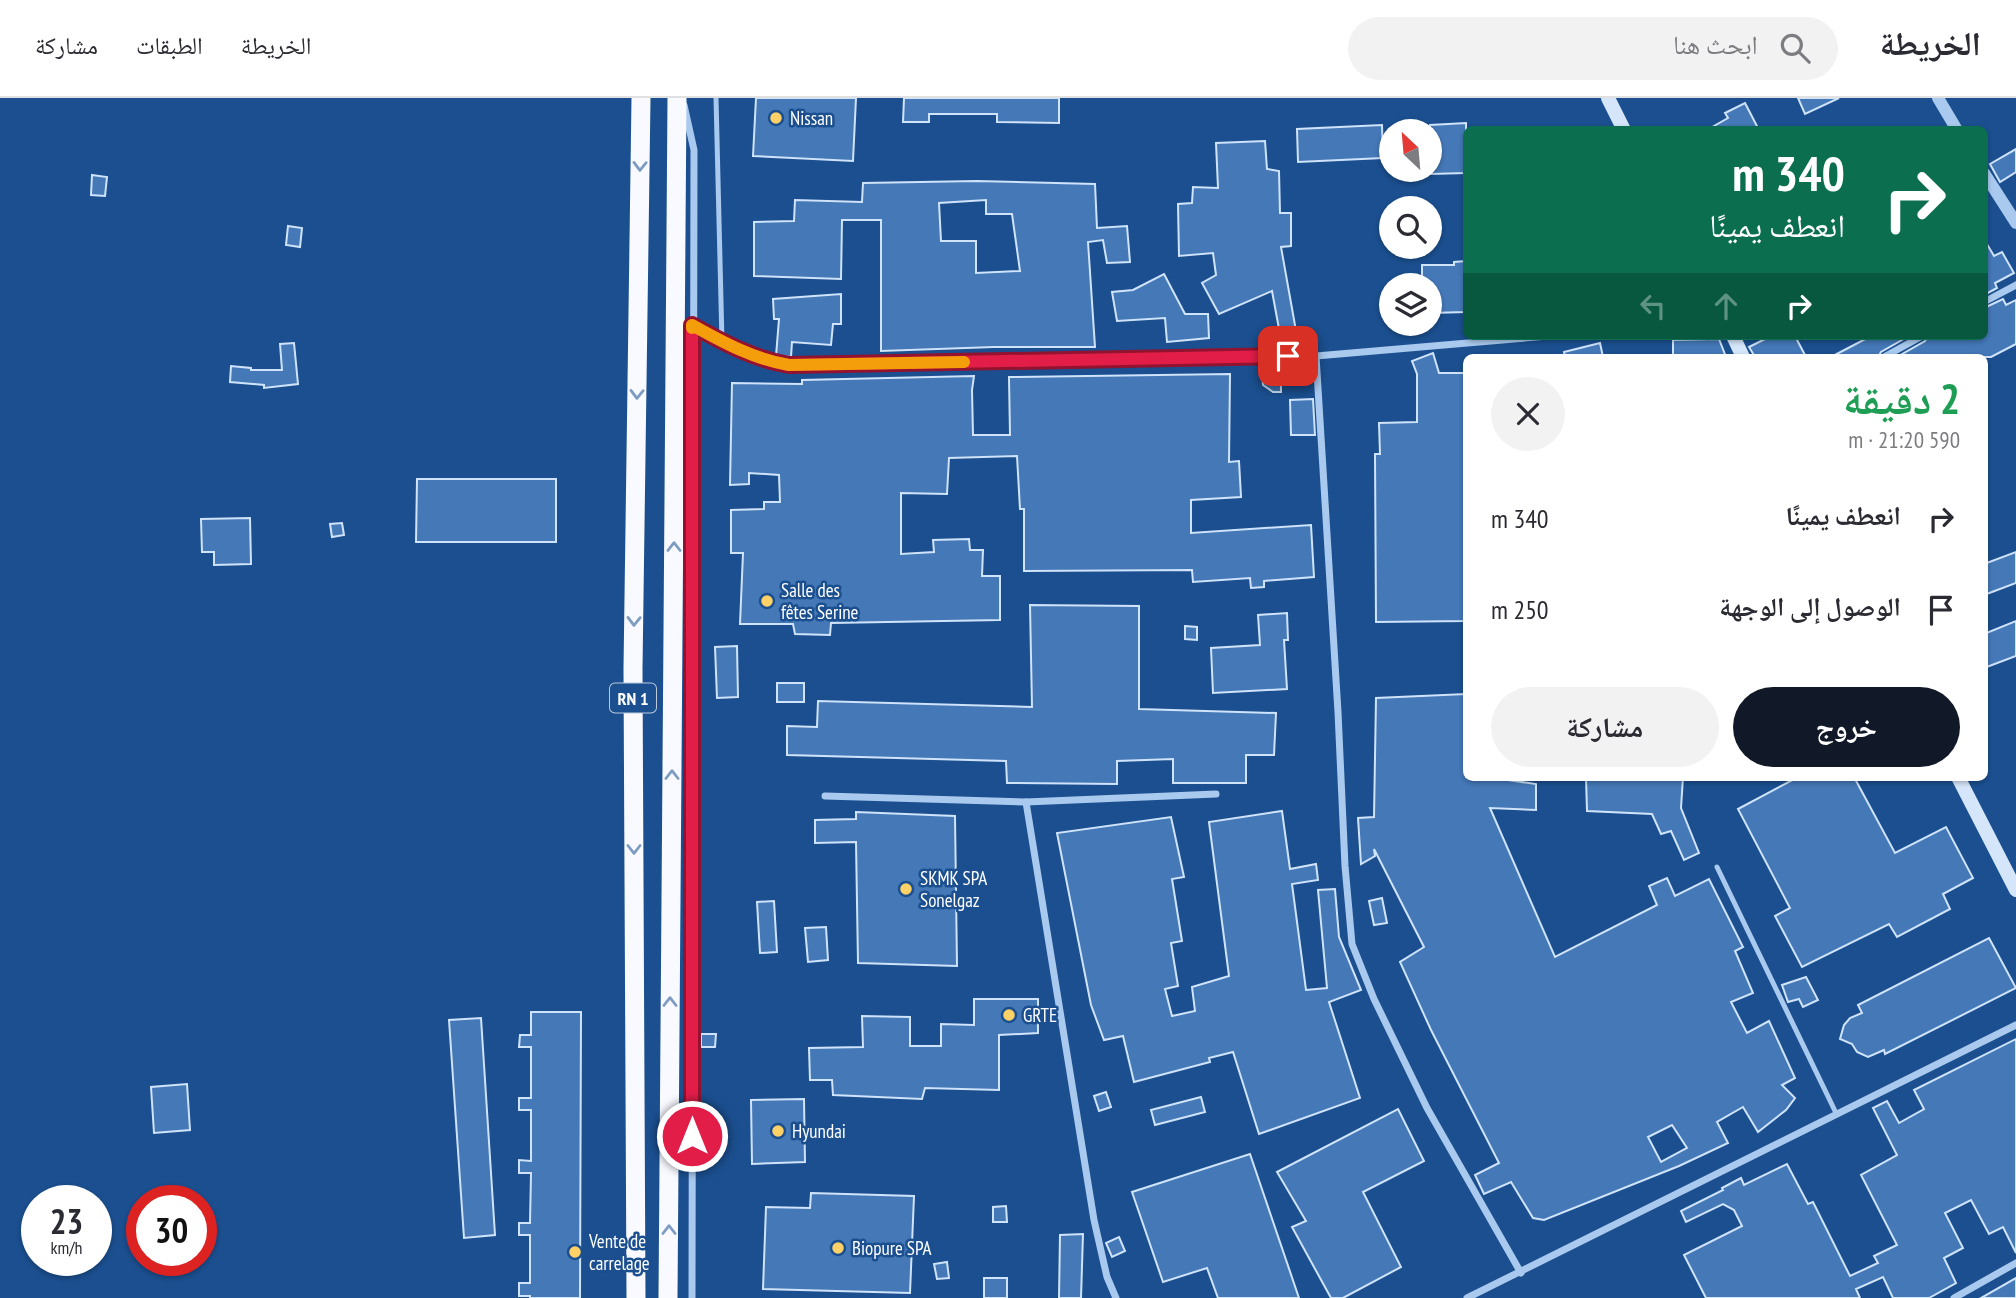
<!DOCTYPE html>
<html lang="ar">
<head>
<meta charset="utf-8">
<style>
	:root { --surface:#fff; --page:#f2f2f3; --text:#2b2b33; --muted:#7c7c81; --line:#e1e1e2; --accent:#111827 }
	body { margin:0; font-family:"PT Sans Narrow","Noto Naskh Arabic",sans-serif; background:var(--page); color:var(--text); direction:rtl; height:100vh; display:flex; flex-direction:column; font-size:26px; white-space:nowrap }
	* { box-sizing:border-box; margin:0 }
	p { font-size:23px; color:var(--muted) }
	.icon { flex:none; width:38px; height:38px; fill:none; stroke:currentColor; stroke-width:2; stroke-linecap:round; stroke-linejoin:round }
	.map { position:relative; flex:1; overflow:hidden; direction:ltr }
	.panel { position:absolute; left:1463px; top:256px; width:525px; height:427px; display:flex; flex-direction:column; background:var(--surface); border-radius:10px; box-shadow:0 2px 5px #0004; direction:rtl }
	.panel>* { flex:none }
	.guide { position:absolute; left:1463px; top:28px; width:525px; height:214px; border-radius:10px; box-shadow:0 2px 5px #0004; direction:rtl; background:#0b6e4f; color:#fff; overflow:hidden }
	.needle { width:46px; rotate:334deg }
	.buttons { position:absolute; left:1379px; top:21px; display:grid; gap:14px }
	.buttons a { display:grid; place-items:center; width:63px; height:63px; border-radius:50%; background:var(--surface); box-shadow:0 2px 5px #0004; font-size:35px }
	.speed { position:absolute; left:21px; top:1087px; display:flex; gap:14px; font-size:35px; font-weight:700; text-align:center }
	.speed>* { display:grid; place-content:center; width:91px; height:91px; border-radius:50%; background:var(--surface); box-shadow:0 2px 5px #0004; line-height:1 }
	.speed small { font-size:18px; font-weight:400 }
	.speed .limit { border:10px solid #d22; background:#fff; color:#111 }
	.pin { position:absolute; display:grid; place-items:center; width:60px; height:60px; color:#fff; margin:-30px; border-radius:14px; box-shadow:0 4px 10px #0006 }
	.me { position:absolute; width:77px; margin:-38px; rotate:0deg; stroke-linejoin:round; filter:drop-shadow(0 0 5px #0008) }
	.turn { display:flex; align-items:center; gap:24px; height:147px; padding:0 28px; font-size:32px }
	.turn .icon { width:91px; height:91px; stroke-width:2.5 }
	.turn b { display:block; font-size:49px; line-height:60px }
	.lanes { display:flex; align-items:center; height:66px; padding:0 28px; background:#0003; justify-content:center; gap:35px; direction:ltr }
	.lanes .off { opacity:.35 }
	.round { display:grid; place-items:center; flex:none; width:74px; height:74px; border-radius:37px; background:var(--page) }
	.overview { display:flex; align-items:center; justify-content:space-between; height:119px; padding:0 28px }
	h1 { font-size:42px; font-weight:800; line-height:52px; color:#1e9e55 }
	.action { display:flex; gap:14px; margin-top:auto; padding:14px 28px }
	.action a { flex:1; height:80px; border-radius:42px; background:var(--accent); color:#fff; font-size:28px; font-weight:800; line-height:80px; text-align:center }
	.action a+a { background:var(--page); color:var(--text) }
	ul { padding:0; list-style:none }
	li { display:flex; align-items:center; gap:21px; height:91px; padding:0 28px }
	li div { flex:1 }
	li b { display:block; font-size:26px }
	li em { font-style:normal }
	header { display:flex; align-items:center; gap:42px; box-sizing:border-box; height:98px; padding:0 35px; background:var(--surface); border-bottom:2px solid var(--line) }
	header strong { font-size:33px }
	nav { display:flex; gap:38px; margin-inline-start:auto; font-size:24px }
	.search { width:490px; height:63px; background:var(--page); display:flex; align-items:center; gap:18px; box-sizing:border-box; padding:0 24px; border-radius:38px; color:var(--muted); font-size:26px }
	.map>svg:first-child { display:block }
	.building { fill:#4478b7; stroke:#cfe3fa; stroke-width:2; fill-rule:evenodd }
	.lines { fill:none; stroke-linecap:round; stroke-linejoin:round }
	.service { stroke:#a9c9ee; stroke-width:5 }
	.minor { stroke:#a9c9ee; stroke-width:7 }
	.tertiary { stroke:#a9c9ee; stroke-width:12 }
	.secondary { stroke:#d6e6fa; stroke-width:14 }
	.trunk { stroke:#f8faff; stroke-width:19 }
	.oneway { stroke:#7e9cc1 }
	.route-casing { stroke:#92132f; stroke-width:18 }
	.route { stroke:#e11d48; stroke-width:12 }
	.slow { stroke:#f59e0b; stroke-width:12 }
	.poi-dot { fill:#ffd166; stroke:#1b4f8f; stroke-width:2.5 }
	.labels { text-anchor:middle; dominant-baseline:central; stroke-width:5; stroke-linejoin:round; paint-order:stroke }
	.shield { fill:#1b4f8f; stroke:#bbcadd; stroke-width:2 }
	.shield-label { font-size:18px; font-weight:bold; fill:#fff }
	.poi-label { font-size:19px; fill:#fff; stroke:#1b4f8f; text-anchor:start }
</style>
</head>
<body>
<header>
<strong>الخريطة</strong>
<div class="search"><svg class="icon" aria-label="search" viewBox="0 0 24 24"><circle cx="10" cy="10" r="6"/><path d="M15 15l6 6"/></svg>ابحث هنا</div>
<nav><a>الخريطة</a><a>الطبقات</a><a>مشاركة</a></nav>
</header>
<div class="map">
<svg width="2016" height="1200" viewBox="0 0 2016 1200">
	<rect width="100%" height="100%" fill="#1b4f8f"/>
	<g class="building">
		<path d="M756,0H856L853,63L753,58Z"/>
		<path d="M904,0H1059V25L997,24V16H929V24H903Z"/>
		<path d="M1798,0H1839L1805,16Z"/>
		<path d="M1745,5L1759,32H1707L1728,20L1725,15Z"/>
		<path d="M1466,25V75L1430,76V27Z"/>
		<path d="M1382,27L1383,60L1298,64L1297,31Z"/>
		<path d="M1265,43L1267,71L1279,73L1280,115H1291V148L1281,149L1298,244L1282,247L1272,193L1219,216L1202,185L1216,177L1213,155L1179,158L1178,106L1192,105L1193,89L1218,90L1216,45Z"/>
		<path d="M2016,51V74L2000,84L1990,66Z"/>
		<path d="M92,77L107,79L105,98L91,97Z"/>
		<path d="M977,83L1095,86L1097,130L1127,128L1130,164L1107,165L1103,142L1088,144L1095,249H994L881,253V122H842L841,181L754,178V124L794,123L795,102L862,104L863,85ZM986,102V116H1012L1020,173L976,175V143H941L939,105Z"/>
		<path d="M288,128L302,130L300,149L286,147Z"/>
		<path d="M1984,141L1994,158L2002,154L2014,175L1995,185L1997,190L1984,197Z"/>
		<path d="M1466,163V214L1430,215V187H1422V167H1454V164Z"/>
		<path d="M1164,176L1185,216H1208L1209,240L1167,244L1165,220L1117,223L1112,194L1133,192Z"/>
		<path d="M841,196V226H833L831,247L792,244L791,259L776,258L779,221H774L773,201Z"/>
		<path d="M2003,201L2006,207L2016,202V246L1991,259H1897L1925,243L1928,238H1984V210Z"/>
		<path d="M1771,238H1795L1806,259H1755L1749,249Z"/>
		<path d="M1871,238H1909L1881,254L1878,259H1831Z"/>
		<path d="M1719,241L1726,259H1673V242Z"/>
		<path d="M294,245L298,286L264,290V287L230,284L231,268L251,270V272H282L280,246Z"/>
		<path d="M1600,245L1603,259H1565L1564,254Z"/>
		<path d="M1433,255L1439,275H1466V523L1376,524L1375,356H1380L1379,325L1417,324V276L1412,263Z"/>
		<path d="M1281,274V294H1273L1263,287L1262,276Z"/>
		<path d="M1230,276L1229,364L1239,363L1241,399L1191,402V435L1311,427L1314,479L1264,483V489L1251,490L1250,480L1193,484L1192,472L1024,473V411H1020L1017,358L949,360L947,396L901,395V456L934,454L933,442L969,441L970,452H983L982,478H1000V522L831,525L830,537L795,536L793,526H740L743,455H731V412L764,411V404H780L779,377L749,375V386L730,387L732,285L802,286V282L974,278L972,292L973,337H1010L1009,279Z"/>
		<path d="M1313,301L1315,337H1291L1290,302Z"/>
		<path d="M417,381H556V444H416Z"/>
		<path d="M250,420L251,466L214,467V454H202L201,421Z"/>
		<path d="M342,425L344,437L332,439L330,426Z"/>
		<path d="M2016,454V485L1984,497V466Z"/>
		<path d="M1030,507L1139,508V611L1276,615L1274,657H1246V685H1173V661L1117,663V686L1007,685L1006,663L787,657V628L817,629L818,603L1032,609Z"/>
		<path d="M1287,515L1288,542H1284L1287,591L1213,595L1211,550L1260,547L1258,517Z"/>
		<path d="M2016,523V558L1984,570V536Z"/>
		<path d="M1185,528L1197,529V542L1185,541Z"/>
		<path d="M737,548L738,599L717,600L715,549Z"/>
		<rect x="777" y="585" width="27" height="19"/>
		<path d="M1466,596V679H1507V682L1536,686V712L1490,710L1555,859L1657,807L1649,788L1667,780L1675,798L1709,781L1743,849L1735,853L1753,895L1731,904L1747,935L1769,923L1795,980L1782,987L1795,1000L1786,1012L1758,1034L1743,1009L1717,1024L1728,1045L1679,1068L1544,1122L1533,1120L1511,1084L1484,1096L1475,1077L1499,1065L1431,932L1400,864L1424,849L1374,751L1375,758L1361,766L1358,720L1374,719L1376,600ZM1672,1027L1687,1050L1661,1064L1648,1039Z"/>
		<path d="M1586,679H1683L1681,710L1699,755L1684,762L1671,733L1661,736L1652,716L1587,713Z"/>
		<path d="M1798,679H1854L1895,755L1946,729L1973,780L1943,796L1950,811L1897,839L1889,826L1802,869L1775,818L1790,810L1738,711Z"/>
		<path d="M1282,713L1290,771L1316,766L1318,782L1292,786L1306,892L1327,890L1318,792L1335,791L1339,839L1361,892L1329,904L1360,1000L1259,1036L1233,954L1209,960L1210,964L1134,984L1123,938L1104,942L1091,907L1057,735L1171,719L1184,779L1172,781L1182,843L1171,845L1178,888L1165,891L1172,918L1195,913L1192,889L1229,878L1209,724Z"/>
		<path d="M856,714L955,718L957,868L858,865L856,744L815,745V722L856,721Z"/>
		<path d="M1382,800L1387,825L1374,827L1369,803Z"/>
		<path d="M774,803L777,854L760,855L757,804Z"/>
		<path d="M826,829L828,862L808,864L805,830Z"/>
		<path d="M1989,840L2016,890L1885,956L1884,952L1868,959L1857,954L1852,946L1840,941L1844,927L1850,920L1862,915L1858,907Z"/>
		<path d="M1806,879L1818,902L1803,909L1799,901L1788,904L1782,887Z"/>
		<path d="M974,901H1038V935L999,937V992L925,990L922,1001L833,997L832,982H810L809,950L863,949L862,918L910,919V948H941V926L974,927Z"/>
		<path d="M531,914H581L580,1200H530V1198H519V1185H530V1137H519V1125H530L531,1075H519V1062L531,1063V1012H519V1000H531V949H519L520,937H531Z"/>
		<path d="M481,920L495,1137L464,1140L449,922Z"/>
		<path d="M701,936H716L715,949H701Z"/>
		<path d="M2016,941V1155L2003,1129L1989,1136L1971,1102L1945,1115L1963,1150L1944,1160L1956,1185L1929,1200H1893L1883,1179L1856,1191L1860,1200H1706L1684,1157L1742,1128L1734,1112L1723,1106L1686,1124L1681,1113L1723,1092L1722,1090L1741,1080L1744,1087L1787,1066L1808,1106L1813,1104L1850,1178L1878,1165L1874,1158L1897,1147L1861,1077L1897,1057L1873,1010L1887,1003L1899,1025L1924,1011L1914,992Z"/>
		<path d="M187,986L190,1032L154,1035L151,989Z"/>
		<path d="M1106,994L1111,1009L1099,1013L1094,998Z"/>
		<path d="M1201,999L1205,1014L1155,1027L1151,1012Z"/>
		<path d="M804,1001L805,1064L752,1066L751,1002Z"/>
		<path d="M1398,1011L1424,1063L1363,1094L1401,1169L1343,1200H1331L1292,1129L1306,1123L1277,1074Z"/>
		<path d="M1250,1056L1299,1200H1218L1207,1170L1163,1184L1132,1094Z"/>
		<path d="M811,1095L914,1098L910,1195L763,1191L766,1109L810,1110Z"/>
		<path d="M1006,1108L1007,1124H993V1109Z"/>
		<path d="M1083,1136L1081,1200H1059L1060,1137Z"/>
		<path d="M1119,1139L1125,1153L1112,1159L1106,1145Z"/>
		<path d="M947,1164L949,1180L937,1181L934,1166Z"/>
		<rect x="984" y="1180" width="23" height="20"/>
		<path d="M2016,1180V1200H1981Z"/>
	</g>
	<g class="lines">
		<g class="service">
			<path d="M716,0L722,244"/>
			<path d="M1717,769L1836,1015"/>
		</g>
		<g class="minor">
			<path d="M684,7L694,52L692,1200"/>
			<path d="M1984,204L2016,187"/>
			<path d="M692,227C724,245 754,261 789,267L1316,258L1548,238"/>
			<path d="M1316,258L1338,614L1345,768L1352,846L1374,901L1427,1010L1521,1175"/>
			<path d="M1884,259L1922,238"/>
			<path d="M825,698L1026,704L1216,696"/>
			<path d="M1026,704L1094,1122L1107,1179L1116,1200"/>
			<path d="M1467,1200L2016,927"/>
			<path d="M1954,1200L2016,1165"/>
		</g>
		<g class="tertiary">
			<path d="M1938,0L1957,32"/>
			<path d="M1984,75L2016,125"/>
		</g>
		<g class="secondary">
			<path d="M1608,0L1624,32"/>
			<path d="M1733,238L1743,259"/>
			<path d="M1958,679L2016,792"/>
		</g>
		<g class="trunk">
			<path d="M636,1200L633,571L641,0"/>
			<path d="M668,1200L677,0"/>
		</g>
	</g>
	<defs><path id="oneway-chevron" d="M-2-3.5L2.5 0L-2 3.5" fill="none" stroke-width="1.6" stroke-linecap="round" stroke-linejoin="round" transform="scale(1.75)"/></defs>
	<g class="oneway">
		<use href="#oneway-chevron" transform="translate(640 68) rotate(91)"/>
		<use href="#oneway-chevron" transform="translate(637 296) rotate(91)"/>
		<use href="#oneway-chevron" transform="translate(674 449) rotate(-90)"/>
		<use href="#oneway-chevron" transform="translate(634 523) rotate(91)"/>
		<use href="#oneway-chevron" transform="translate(672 677) rotate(-90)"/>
		<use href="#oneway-chevron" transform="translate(634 751) rotate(90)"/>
		<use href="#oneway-chevron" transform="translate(670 904) rotate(-90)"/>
		<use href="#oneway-chevron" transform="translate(669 1132) rotate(-90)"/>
	</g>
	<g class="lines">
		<defs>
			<path id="route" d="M692,1038V227C724,245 754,261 789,267L1288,258"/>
		</defs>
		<use href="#route" class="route-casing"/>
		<use href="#route" class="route"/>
		<path class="slow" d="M692,230V227C724,245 754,261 789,267L964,264"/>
	</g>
	<g class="poi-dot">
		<circle cx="776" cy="20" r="7"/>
		<circle cx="767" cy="503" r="7"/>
		<circle cx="906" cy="791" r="7"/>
		<circle cx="1009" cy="917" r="7"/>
		<circle cx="778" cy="1033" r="7"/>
		<circle cx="838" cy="1150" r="7"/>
		<circle cx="575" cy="1154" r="7"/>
	</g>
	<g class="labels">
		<rect class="shield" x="610" y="585.5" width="46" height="29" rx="5"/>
		<g class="shield-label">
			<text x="633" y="600">RN 1</text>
		</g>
		<g class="poi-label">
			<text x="790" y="20">Nissan</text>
			<text x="781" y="492">Salle des<tspan x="781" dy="22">fêtes Serine</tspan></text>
			<text x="920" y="780">SKMK SPA<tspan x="920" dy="22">Sonelgaz</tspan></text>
			<text x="1023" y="917">GRTE</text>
			<text x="792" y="1033">Hyundai</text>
			<text x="589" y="1143">Vente de<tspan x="589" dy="22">carrelage</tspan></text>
			<text x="852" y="1150">Biopure SPA</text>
		</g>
	</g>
</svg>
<div class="buttons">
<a><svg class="needle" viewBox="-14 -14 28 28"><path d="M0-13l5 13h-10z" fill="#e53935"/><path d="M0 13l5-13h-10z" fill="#7c7c81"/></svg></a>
<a><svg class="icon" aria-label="search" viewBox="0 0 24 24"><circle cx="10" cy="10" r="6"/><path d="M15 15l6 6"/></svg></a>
<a><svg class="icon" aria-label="layers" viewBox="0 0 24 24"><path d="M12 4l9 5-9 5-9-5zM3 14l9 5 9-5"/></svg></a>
</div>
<div class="speed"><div>23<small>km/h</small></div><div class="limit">30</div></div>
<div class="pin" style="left:1288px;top:258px;background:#d93025"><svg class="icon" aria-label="arrive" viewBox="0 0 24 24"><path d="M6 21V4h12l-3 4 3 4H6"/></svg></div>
<svg class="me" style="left:692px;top:1038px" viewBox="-20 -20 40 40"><circle r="17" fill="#e11d48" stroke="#fff" stroke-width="3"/><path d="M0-11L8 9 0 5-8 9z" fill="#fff"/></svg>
<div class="guide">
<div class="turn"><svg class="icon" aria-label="right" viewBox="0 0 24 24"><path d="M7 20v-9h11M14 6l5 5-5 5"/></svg><div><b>340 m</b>انعطف يمينًا</div></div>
<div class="lanes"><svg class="icon off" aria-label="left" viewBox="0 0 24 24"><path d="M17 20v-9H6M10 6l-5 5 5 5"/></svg><svg class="icon off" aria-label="ahead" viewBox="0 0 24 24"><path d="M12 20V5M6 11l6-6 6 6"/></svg><svg class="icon" aria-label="right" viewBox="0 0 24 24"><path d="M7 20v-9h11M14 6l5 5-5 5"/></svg></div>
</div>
<section class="panel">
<div class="overview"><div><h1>2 دقيقة</h1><p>590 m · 21:20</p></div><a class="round"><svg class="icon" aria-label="close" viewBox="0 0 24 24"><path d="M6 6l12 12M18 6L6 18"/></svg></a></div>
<ul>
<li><svg class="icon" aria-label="right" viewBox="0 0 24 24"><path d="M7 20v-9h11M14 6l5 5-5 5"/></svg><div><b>انعطف يمينًا</b></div><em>340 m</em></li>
<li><svg class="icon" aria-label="arrive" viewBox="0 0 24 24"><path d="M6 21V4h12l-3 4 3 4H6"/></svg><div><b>الوصول إلى الوجهة</b></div><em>250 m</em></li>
</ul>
<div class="action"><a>خروج</a><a>مشاركة</a></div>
</section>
</div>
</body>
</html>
